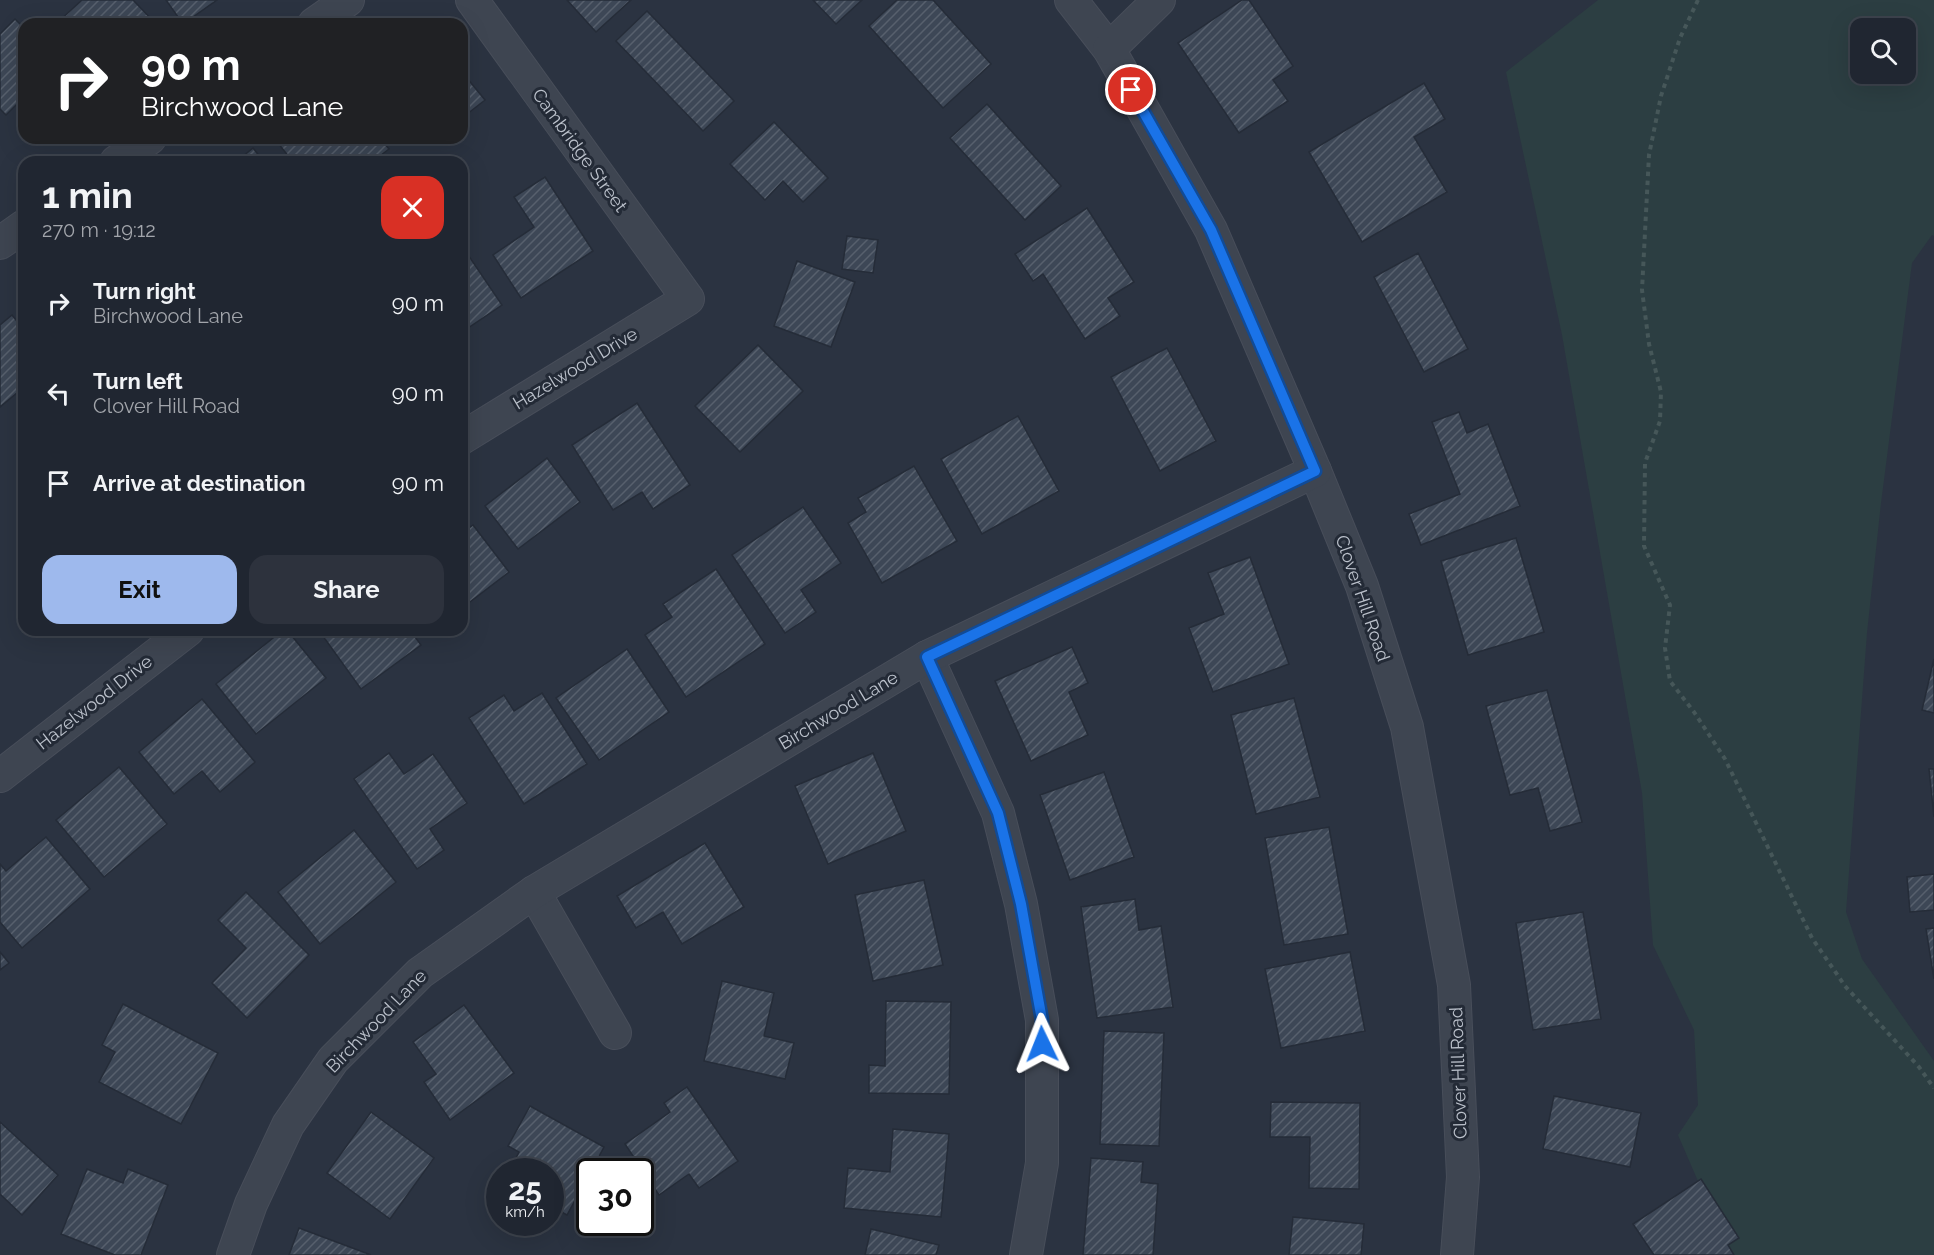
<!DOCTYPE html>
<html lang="en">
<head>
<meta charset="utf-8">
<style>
	:root { --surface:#202631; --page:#2d323d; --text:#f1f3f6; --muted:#a2a5ab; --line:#3d434d; --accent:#9eb9ed }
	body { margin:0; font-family:Raleway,sans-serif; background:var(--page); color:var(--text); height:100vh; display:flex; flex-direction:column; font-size:22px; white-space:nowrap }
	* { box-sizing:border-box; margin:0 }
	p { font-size:20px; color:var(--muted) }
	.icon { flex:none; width:33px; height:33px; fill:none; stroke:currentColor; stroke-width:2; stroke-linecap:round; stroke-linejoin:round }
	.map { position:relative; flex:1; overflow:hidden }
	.drawer { position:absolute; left:18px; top:156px; width:450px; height:480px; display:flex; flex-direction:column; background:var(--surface); border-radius:18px; box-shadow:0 6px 24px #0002,0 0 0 2px var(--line) }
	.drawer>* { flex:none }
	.hud { position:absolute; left:18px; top:18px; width:450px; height:126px; border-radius:18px; box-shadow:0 6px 24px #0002,0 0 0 2px var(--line); background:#202124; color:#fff; overflow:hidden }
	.tools { position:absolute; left:1850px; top:18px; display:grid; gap:12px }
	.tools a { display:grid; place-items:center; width:66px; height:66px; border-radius:12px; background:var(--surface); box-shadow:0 6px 24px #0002,0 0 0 2px var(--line); font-size:30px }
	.speed { position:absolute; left:486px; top:1158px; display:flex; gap:12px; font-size:30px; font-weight:700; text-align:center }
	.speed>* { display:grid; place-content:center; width:78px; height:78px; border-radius:50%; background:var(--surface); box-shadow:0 6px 24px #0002,0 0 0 2px var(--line); line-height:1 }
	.speed small { font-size:15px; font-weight:400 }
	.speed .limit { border:3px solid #111; border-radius:9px; background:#fff; color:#111 }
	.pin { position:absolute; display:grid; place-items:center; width:51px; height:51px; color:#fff; margin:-26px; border:3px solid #fff; border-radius:50%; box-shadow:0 2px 6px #0007 }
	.me { position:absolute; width:66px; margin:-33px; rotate:358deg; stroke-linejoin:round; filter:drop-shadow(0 0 4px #0008) }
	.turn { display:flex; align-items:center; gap:21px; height:126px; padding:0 24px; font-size:27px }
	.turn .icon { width:78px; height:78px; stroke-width:2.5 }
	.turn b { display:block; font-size:42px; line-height:51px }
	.round { display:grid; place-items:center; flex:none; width:63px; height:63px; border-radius:18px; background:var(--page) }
	.overview { display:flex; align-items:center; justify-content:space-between; height:102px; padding:0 24px }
	h1 { font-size:36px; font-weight:700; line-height:45px }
	.action { display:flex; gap:12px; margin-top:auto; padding:12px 24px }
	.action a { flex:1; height:69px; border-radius:18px; background:var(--accent); color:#111; font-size:24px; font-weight:700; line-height:69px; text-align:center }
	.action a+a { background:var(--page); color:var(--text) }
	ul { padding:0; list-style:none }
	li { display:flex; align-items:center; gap:18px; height:90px; padding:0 24px }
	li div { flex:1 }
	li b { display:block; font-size:22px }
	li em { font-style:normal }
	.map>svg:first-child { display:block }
	.green { fill:#2c3e42; fill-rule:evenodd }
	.building { fill:url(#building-hatch); stroke:#252c38; stroke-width:1.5 }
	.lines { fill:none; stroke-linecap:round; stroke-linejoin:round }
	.minor-casing { stroke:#484e5a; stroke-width:34 }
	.path { stroke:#465759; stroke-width:4; stroke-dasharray:4.5 4.5; stroke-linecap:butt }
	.minor { stroke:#3e4551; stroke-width:32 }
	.route-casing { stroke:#114b97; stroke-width:15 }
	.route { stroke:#1a73e8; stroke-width:10 }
	.labels { text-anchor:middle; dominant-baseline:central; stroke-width:6; stroke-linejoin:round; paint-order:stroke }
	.street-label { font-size:18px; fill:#bbc1cb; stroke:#232a36 }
</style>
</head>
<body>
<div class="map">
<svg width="1934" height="1255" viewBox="0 0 1934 1255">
	<defs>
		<pattern id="building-hatch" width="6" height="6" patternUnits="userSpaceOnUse" patternTransform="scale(1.5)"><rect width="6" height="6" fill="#3d4756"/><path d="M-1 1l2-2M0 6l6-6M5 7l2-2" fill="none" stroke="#57606d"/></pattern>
	</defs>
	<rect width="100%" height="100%" fill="#2b3341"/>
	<path class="green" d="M1598,0H1934V236L1932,235L1912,263L1881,503L1867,633L1846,912L1862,959L1934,1061V1255H1730L1678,1135L1698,1105L1694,1030L1653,945L1642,793L1562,335L1506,72ZM1860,28H1905V74H1860Z"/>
	<g class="building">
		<path d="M82,0H133L155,23L56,24Z"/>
		<path d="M166,0H217L183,24Z"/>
		<path d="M567,0H631L596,32Z"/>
		<path d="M813,0H862L836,24Z"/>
		<path d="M897,0H933L991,64L943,108L869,26Z"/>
		<path d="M1242,0H1249L1293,66L1273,80L1288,101L1239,133L1178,43Z"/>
		<path d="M647,11L734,101L703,131L616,41Z"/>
		<path d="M15,19L24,28V97L6,115L0,109V34Z"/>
		<path d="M462,72L485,100L462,118Z"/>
		<path d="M1424,83L1445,119L1414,137L1447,192L1362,242L1309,152Z"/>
		<path d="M987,104L1061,186L1025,220L950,138Z"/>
		<path d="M774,122L828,178L803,202L783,181L765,200L730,164Z"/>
		<path d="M274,138H380L389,149L372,162H293Z"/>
		<path d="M253,148L264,162H236Z"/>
		<path d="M545,177L593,251L521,298L493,255L534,227L514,197Z"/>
		<path d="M1087,208L1134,282L1108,298L1120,316L1085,339L1043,274L1033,281L1015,254Z"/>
		<path d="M847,236L878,240L873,273L842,269Z"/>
		<path d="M462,246L502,305L462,332Z"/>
		<path d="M1418,253L1468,349L1424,372L1374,277Z"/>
		<path d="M797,261L855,282L831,347L774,326Z"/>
		<path d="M12,315L24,330V387L0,407V325Z"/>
		<path d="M758,345L803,391L740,452L695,406Z"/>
		<path d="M1167,348L1216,441L1160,471L1111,377Z"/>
		<path d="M637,403L690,485L653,509L642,492L613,510L572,445Z"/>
		<path d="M1459,412L1467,433L1488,424L1520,506L1421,545L1409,514L1460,494L1432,422Z"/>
		<path d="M1018,416L1059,491L982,534L941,459Z"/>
		<path d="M547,458L580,502L518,549L485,506Z"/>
		<path d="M914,466L957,541L882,583L848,523L866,512L858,498Z"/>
		<path d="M803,507L841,563L801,590L816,612L785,633L732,555Z"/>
		<path d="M473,525L509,572L462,608V533Z"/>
		<path d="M1516,538L1544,632L1468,655L1441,561Z"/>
		<path d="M1250,557L1289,664L1213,692L1189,628L1224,614L1208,573Z"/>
		<path d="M716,569L765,644L686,697L645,635L672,617L663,604Z"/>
		<path d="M283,630H287L326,678L256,734L216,684Z"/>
		<path d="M323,630H410L421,645L361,689L320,632Z"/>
		<path d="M1072,647L1088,683L1069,692L1088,735L1031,761L995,681Z"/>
		<path d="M627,649L669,712L599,760L556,698Z"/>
		<path d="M1934,659V713L1922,710Z"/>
		<path d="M1547,690L1582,822L1550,831L1538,788L1510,795L1486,706Z"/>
		<path d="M542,693L587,764L524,804L469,718L504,695L514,711Z"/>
		<path d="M1294,698L1320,797L1256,814L1231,715Z"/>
		<path d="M202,699L255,762L220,792L202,771L174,794L139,752Z"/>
		<path d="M389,753L404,774L433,754L467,803L430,829L444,850L417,869L354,779Z"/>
		<path d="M873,753L906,831L828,864L795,786Z"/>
		<path d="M119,767L167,824L104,877L56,820Z"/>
		<path d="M1929,769H1934V817Z"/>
		<path d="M1104,772L1134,857L1070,880L1040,795Z"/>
		<path d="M1329,827L1348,934L1284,945L1265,838Z"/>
		<path d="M354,830L396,882L320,944L278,892Z"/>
		<path d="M46,837L90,889L22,948L0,922V864L6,871Z"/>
		<path d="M705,843L744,907L682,944L663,912L636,928L617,896Z"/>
		<path d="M1934,874V910L1910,912L1907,877Z"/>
		<path d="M924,880L943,965L873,981L855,895Z"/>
		<path d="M246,892L309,955L247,1018L212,983L246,948L218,920Z"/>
		<path d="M1135,899L1139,930L1161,926L1173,1007L1097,1018L1081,907Z"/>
		<path d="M1583,912L1601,1019L1533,1030L1516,923Z"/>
		<path d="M1934,928V979L1926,929Z"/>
		<path d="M0,952L9,963L0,970Z"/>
		<path d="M1350,952L1365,1031L1281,1048L1265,969Z"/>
		<path d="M722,981L774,993L764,1036L794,1043L785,1079L704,1061Z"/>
		<path d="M886,1001L951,1002L949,1094L869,1093V1065L885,1066Z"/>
		<path d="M123,1004L218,1053L181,1124L99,1082L115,1052L102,1045Z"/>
		<path d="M464,1005L514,1073L450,1120L424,1082L436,1074L413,1042Z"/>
		<path d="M1104,1031L1164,1033L1159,1146L1100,1144Z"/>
		<path d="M687,1087L738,1161L699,1188L689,1174L659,1195L625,1144L670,1112L664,1103Z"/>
		<path d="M1554,1096L1641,1113L1630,1167L1543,1149Z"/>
		<path d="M1271,1102L1360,1103L1359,1189L1309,1188L1310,1137H1270Z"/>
		<path d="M530,1106L604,1147L567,1215L550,1206V1172H509L519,1152L508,1146Z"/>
		<path d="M371,1112L434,1158L390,1219L327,1173Z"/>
		<path d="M0,1122L58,1175L22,1215L0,1194Z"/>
		<path d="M893,1129L949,1134L941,1217L844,1208L848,1168L890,1172Z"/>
		<path d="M1091,1158L1143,1162L1141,1182L1158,1184L1153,1255H1083Z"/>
		<path d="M87,1169L123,1183L128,1169L168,1185L141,1255H115L61,1234Z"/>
		<path d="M1701,1179L1739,1238L1728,1245L1734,1255H1654L1633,1224Z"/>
		<path d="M1293,1217L1364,1224L1361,1255H1289Z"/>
		<path d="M299,1228L371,1255H289Z"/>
		<path d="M871,1229L939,1245L936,1255H865Z"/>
	</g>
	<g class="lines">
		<defs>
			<g id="minor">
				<path d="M1071,0L1109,49L1211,230L1315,471L1362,586L1407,727L1454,985L1463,1177L1457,1255"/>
				<path d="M314,24L348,0"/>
				<path d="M1109,49L1159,0"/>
				<path d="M116,162L150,138"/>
				<path d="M0,243L24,226"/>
				<path d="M462,438L688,299L472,0"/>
				<path d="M927,657L998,813L1021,904L1042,1020V1163L1026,1255"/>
				<path d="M0,776L188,630"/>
				<path d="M534,892L615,1033"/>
				<path d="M233,1255L251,1204L288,1125L333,1060L420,973L534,892L927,657L1315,471"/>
			</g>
		</defs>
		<use href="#minor" class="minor-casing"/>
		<path class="path" d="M1698,0L1680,38L1661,96L1649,155L1642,290L1649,344L1661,392L1660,421L1645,463L1644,546L1670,605L1665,648L1670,681L1694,712L1725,759L1812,938L1845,986L1919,1067L1934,1088"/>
		<use href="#minor" class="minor"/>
	</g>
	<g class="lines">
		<defs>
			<path id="route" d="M1042,1044V1020L1021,904L998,813L927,657L1315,471L1211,230L1131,90"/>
		</defs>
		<use href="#route" class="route-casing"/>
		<use href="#route" class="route"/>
	</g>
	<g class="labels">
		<g class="street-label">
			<text transform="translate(580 150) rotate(54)">Cambridge Street</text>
			<text transform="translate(575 368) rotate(-31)">Hazelwood Drive</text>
			<text transform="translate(1363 598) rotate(71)">Clover Hill Road</text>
			<text transform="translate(94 702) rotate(-38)">Hazelwood Drive</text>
			<text transform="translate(838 710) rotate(-31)">Birchwood Lane</text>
			<text transform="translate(376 1021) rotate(-46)">Birchwood Lane</text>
			<text transform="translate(1458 1073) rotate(-92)">Clover Hill Road</text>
		</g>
	</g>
</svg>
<div class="tools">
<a><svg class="icon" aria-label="search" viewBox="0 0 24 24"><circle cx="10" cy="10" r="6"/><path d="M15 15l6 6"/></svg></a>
</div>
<div class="speed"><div>25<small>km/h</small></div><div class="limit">30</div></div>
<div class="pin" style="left:1131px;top:90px;background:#d93025"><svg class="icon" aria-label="arrive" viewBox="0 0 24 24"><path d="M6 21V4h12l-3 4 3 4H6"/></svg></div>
<svg class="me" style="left:1042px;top:1044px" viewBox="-20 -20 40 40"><path d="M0-17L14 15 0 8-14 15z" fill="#1a73e8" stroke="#fff" stroke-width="4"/></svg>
<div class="hud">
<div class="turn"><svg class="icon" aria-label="right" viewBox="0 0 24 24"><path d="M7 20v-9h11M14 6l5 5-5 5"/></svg><div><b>90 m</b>Birchwood Lane</div></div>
</div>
<section class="drawer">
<div class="overview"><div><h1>1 min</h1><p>270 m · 19:12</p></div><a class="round" style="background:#d93025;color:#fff"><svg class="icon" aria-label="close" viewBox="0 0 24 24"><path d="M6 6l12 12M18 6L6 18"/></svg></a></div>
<ul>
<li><svg class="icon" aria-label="right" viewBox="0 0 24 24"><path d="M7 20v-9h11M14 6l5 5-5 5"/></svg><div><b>Turn right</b><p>Birchwood Lane</p></div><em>90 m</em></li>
<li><svg class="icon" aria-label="left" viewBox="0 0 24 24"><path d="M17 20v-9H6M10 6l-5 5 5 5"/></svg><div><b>Turn left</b><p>Clover Hill Road</p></div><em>90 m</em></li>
<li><svg class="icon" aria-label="arrive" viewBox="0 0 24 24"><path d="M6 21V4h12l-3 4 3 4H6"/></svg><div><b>Arrive at destination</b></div><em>90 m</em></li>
</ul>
<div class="action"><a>Exit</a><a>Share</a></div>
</section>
</div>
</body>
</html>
